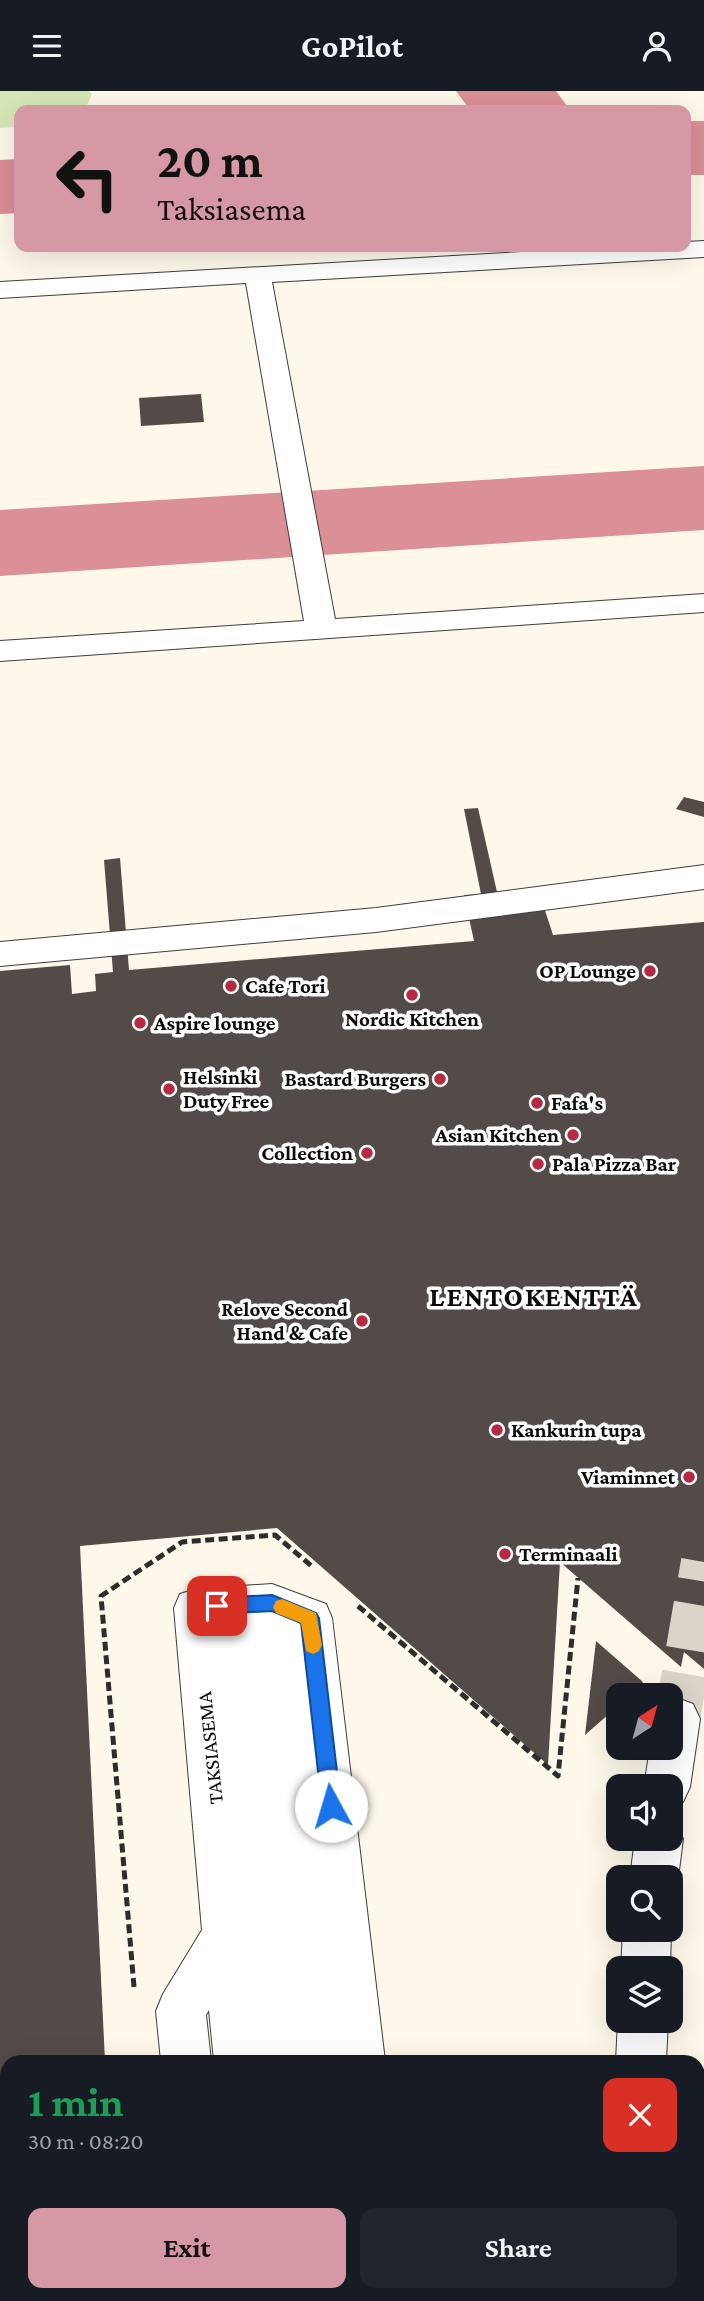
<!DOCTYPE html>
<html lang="en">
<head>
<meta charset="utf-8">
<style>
	:root { --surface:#171b24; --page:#20242c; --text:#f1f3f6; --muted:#9ea1a6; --accent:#d698a5 }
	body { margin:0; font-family:"Crimson Pro",serif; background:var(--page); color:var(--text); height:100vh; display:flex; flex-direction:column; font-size:26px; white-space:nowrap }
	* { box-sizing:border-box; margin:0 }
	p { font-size:23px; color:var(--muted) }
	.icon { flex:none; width:38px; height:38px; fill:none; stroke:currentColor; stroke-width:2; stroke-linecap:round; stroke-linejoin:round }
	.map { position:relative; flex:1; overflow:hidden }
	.side { position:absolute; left:0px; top:1964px; width:705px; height:247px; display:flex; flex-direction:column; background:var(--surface); border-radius:21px 21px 0 0; box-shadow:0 7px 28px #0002 }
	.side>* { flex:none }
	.hud { position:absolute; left:14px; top:14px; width:677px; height:147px; border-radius:14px; box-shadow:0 7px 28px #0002; background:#d698a5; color:#111; overflow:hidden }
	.needle { width:46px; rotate:36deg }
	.buttons { position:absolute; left:606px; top:1592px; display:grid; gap:14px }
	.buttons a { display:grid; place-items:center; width:77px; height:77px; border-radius:14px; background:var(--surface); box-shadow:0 7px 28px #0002; font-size:35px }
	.pin { position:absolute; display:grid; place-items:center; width:60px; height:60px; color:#fff; margin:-30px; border-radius:14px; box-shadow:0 4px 10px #0006 }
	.me { position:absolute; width:77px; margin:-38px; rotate:354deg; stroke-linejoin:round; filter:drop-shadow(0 0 5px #0008) }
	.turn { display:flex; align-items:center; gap:24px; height:147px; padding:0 28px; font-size:32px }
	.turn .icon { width:91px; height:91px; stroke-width:2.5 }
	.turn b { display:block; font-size:49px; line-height:60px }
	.round { display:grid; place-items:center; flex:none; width:74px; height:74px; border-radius:14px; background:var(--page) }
	.summary { display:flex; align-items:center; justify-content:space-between; height:119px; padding:0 28px }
	h1 { font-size:42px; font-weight:700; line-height:52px; color:#1e9e55 }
	.action { display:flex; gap:14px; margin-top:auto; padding:14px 28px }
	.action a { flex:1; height:80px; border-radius:14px; background:var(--accent); color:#111; font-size:28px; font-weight:700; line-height:80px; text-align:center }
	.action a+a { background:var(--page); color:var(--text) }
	header { display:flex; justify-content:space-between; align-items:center; height:91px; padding:0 28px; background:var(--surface); font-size:32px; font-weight:700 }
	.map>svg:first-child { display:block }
	.green { fill:#d6e7b6 }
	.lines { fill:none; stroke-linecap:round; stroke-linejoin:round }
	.taxiway { fill:#da9096; fill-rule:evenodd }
	.building { fill:#534b48 }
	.minor-tunnel { stroke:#dad4c9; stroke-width:46; stroke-dasharray:46 24; stroke-linecap:butt }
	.minor-casing { stroke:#3e3e3e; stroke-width:2 }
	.path { stroke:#2d2d2d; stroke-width:5; stroke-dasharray:9 4.5; stroke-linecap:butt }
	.minor { fill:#fff; fill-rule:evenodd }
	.route { fill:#1a73e8; stroke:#114b97; stroke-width:2 }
	.slow { fill:#f59e0b }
	.poi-dot { fill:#b52943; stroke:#fff; stroke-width:2.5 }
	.labels { text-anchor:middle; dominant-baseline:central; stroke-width:7; stroke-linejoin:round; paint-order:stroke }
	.poi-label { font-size:21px; font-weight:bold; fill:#0b0b0b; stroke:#fff; text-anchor:start }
	.street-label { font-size:21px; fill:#0b0b0b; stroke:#fff }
	.district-label { font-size:28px; font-weight:bold; letter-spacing:2px; fill:#0b0b0b; stroke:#fff }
</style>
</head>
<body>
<header><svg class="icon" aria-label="menu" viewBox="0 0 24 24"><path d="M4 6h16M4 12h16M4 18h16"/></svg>GoPilot<svg class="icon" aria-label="person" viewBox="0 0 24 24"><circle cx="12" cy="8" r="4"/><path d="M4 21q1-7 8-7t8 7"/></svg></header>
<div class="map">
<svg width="704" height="2210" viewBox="0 0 704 2210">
	<rect width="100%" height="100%" fill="#fef8ea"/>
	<path class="green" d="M0,0H89L92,3L85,19H19V36L0,37Z"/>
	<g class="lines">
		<g class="taxiway">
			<path d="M456,0H556L570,19H470Z"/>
			<rect x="686" y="30" width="18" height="54"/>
			<path d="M19,68V122L0,123V69Z"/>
			<path d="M704,375V439L0,485V419Z"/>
		</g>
	</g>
	<g class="building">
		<path d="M201,303L204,331L141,335L139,307Z"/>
		<path d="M684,706L704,711V726L676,718Z"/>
		<path d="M478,717L497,801L538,798L553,844L704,831V1578L684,1561L681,1576L560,1471L548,1674L277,1437L80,1455L105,1970H7V2203H116L117,2210H0V880L70,874L72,903L96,900L95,883L113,881L104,769L120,767L129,879L474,850L464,804L481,803L464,718Z"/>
		<path d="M596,1550L643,1591L629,1605H618V1615L585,1644Z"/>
		<path d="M702,2107L704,2210H695L696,2203H698Z"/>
	</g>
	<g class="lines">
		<path class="minor-tunnel" d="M677,1628L704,1471"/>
		<defs>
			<g id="minor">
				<path d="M704,150V166L272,191L335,528L704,503V521L0,570V550L304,530L246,192L0,207V191L610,156H686V151Z"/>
				<path d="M704,774V798L376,841L0,875V851L376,817Z"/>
				<path d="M272,1493L326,1513L332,1527L385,1970H214L209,1919L206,1924L211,1970H161L156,1920L163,1903L202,1839L174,1517L180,1503L196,1498Z"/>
				<path d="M677,1607L693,1613L700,1628L690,1696L683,1711L670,1716V1696H644L650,1657H670V1610Z"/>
				<path d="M670,1730L676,1732L683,1748L678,1787L670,1803V1787H630L635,1748H670Z"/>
				<path d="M670,1837L671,1839L670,1878H621L623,1839H670Z"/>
				<path d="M618,1930H668L666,1970H616Z"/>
				<path d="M183,2203H413L414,2210H287V2206V2210H184Z"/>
				<rect x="596" y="2203" width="54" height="7"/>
			</g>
		</defs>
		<use href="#minor" class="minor-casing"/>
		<g class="path">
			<path d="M358,1515L558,1685L578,1487"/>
			<path d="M134,1896L101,1505L182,1451L275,1444L314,1477"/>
		</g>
		<use href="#minor" class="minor"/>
	</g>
	<path class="route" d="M272,1504L316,1522L319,1527L341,1715L338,1721L331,1724L324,1721L322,1715L301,1532L272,1520L217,1523L211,1521L208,1515L211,1509L217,1507Z"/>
	<path class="slow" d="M282,1508L316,1522L322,1554L319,1560L313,1563L306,1560L301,1532L276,1522L273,1516L276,1510Z"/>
	<g class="poi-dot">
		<circle cx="650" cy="880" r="7"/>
		<circle cx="231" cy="895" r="7"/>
		<circle cx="412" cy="904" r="7"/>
		<circle cx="140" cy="932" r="7"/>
		<circle cx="440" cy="988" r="7"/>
		<circle cx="169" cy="998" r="7"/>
		<circle cx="537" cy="1012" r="7"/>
		<circle cx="573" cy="1044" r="7"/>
		<circle cx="367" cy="1062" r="7"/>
		<circle cx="538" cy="1073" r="7"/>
		<circle cx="362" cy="1230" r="7"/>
		<circle cx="497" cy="1339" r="7"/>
		<circle cx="689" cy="1386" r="7"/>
		<circle cx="505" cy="1463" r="7"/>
	</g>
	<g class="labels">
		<g class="poi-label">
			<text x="636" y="880" text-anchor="end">OP Lounge</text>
			<text x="245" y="895">Cafe Tori</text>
			<text x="412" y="928" text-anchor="middle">Nordic Kitchen</text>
			<text x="154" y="932">Aspire lounge</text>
			<text x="183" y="986">Helsinki<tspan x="183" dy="24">Duty Free</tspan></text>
			<text x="426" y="988" text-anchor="end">Bastard Burgers</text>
			<text x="551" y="1012">Fafa's</text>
			<text x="559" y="1044" text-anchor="end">Asian Kitchen</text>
			<text x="353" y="1062" text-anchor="end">Collection</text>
			<text x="552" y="1073">Pala Pizza Bar</text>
			<text x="348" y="1218" text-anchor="end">Relove Second<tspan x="348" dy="24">Hand &amp; Cafe</tspan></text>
			<text x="511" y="1339">Kankurin tupa</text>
			<text x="675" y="1386" text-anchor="end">Viaminnet</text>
			<text x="519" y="1463">Terminaali</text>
		</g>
		<g class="street-label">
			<text transform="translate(210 1657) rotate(-96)">TAKSIASEMA</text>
		</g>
		<g class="district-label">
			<text x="534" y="1205">LENTOKENTTÄ</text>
		</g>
	</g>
</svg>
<div class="buttons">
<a><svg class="needle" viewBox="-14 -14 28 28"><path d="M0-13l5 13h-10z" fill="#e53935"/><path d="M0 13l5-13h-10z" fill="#9ea1a6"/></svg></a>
<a><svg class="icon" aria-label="sound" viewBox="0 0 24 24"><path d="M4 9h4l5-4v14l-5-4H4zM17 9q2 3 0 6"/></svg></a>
<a><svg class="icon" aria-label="search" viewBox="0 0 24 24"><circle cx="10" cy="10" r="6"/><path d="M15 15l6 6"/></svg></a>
<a><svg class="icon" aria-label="layers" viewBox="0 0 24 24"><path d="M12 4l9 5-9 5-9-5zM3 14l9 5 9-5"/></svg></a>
</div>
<div class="pin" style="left:217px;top:1515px;background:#d93025"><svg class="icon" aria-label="arrive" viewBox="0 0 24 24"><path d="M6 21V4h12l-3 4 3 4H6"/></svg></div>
<svg class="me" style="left:331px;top:1715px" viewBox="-20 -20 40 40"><circle r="19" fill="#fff"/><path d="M0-13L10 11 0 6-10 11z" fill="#1a73e8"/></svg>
<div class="hud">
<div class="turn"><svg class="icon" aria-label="left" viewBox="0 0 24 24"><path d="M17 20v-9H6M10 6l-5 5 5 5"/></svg><div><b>20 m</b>Taksiasema</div></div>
</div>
<section class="side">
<div class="summary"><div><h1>1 min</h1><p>30 m · 08:20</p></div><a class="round" style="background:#d93025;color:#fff"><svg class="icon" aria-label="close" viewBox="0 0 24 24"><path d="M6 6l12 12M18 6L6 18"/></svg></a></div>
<div class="action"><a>Exit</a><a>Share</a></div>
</section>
</div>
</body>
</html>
